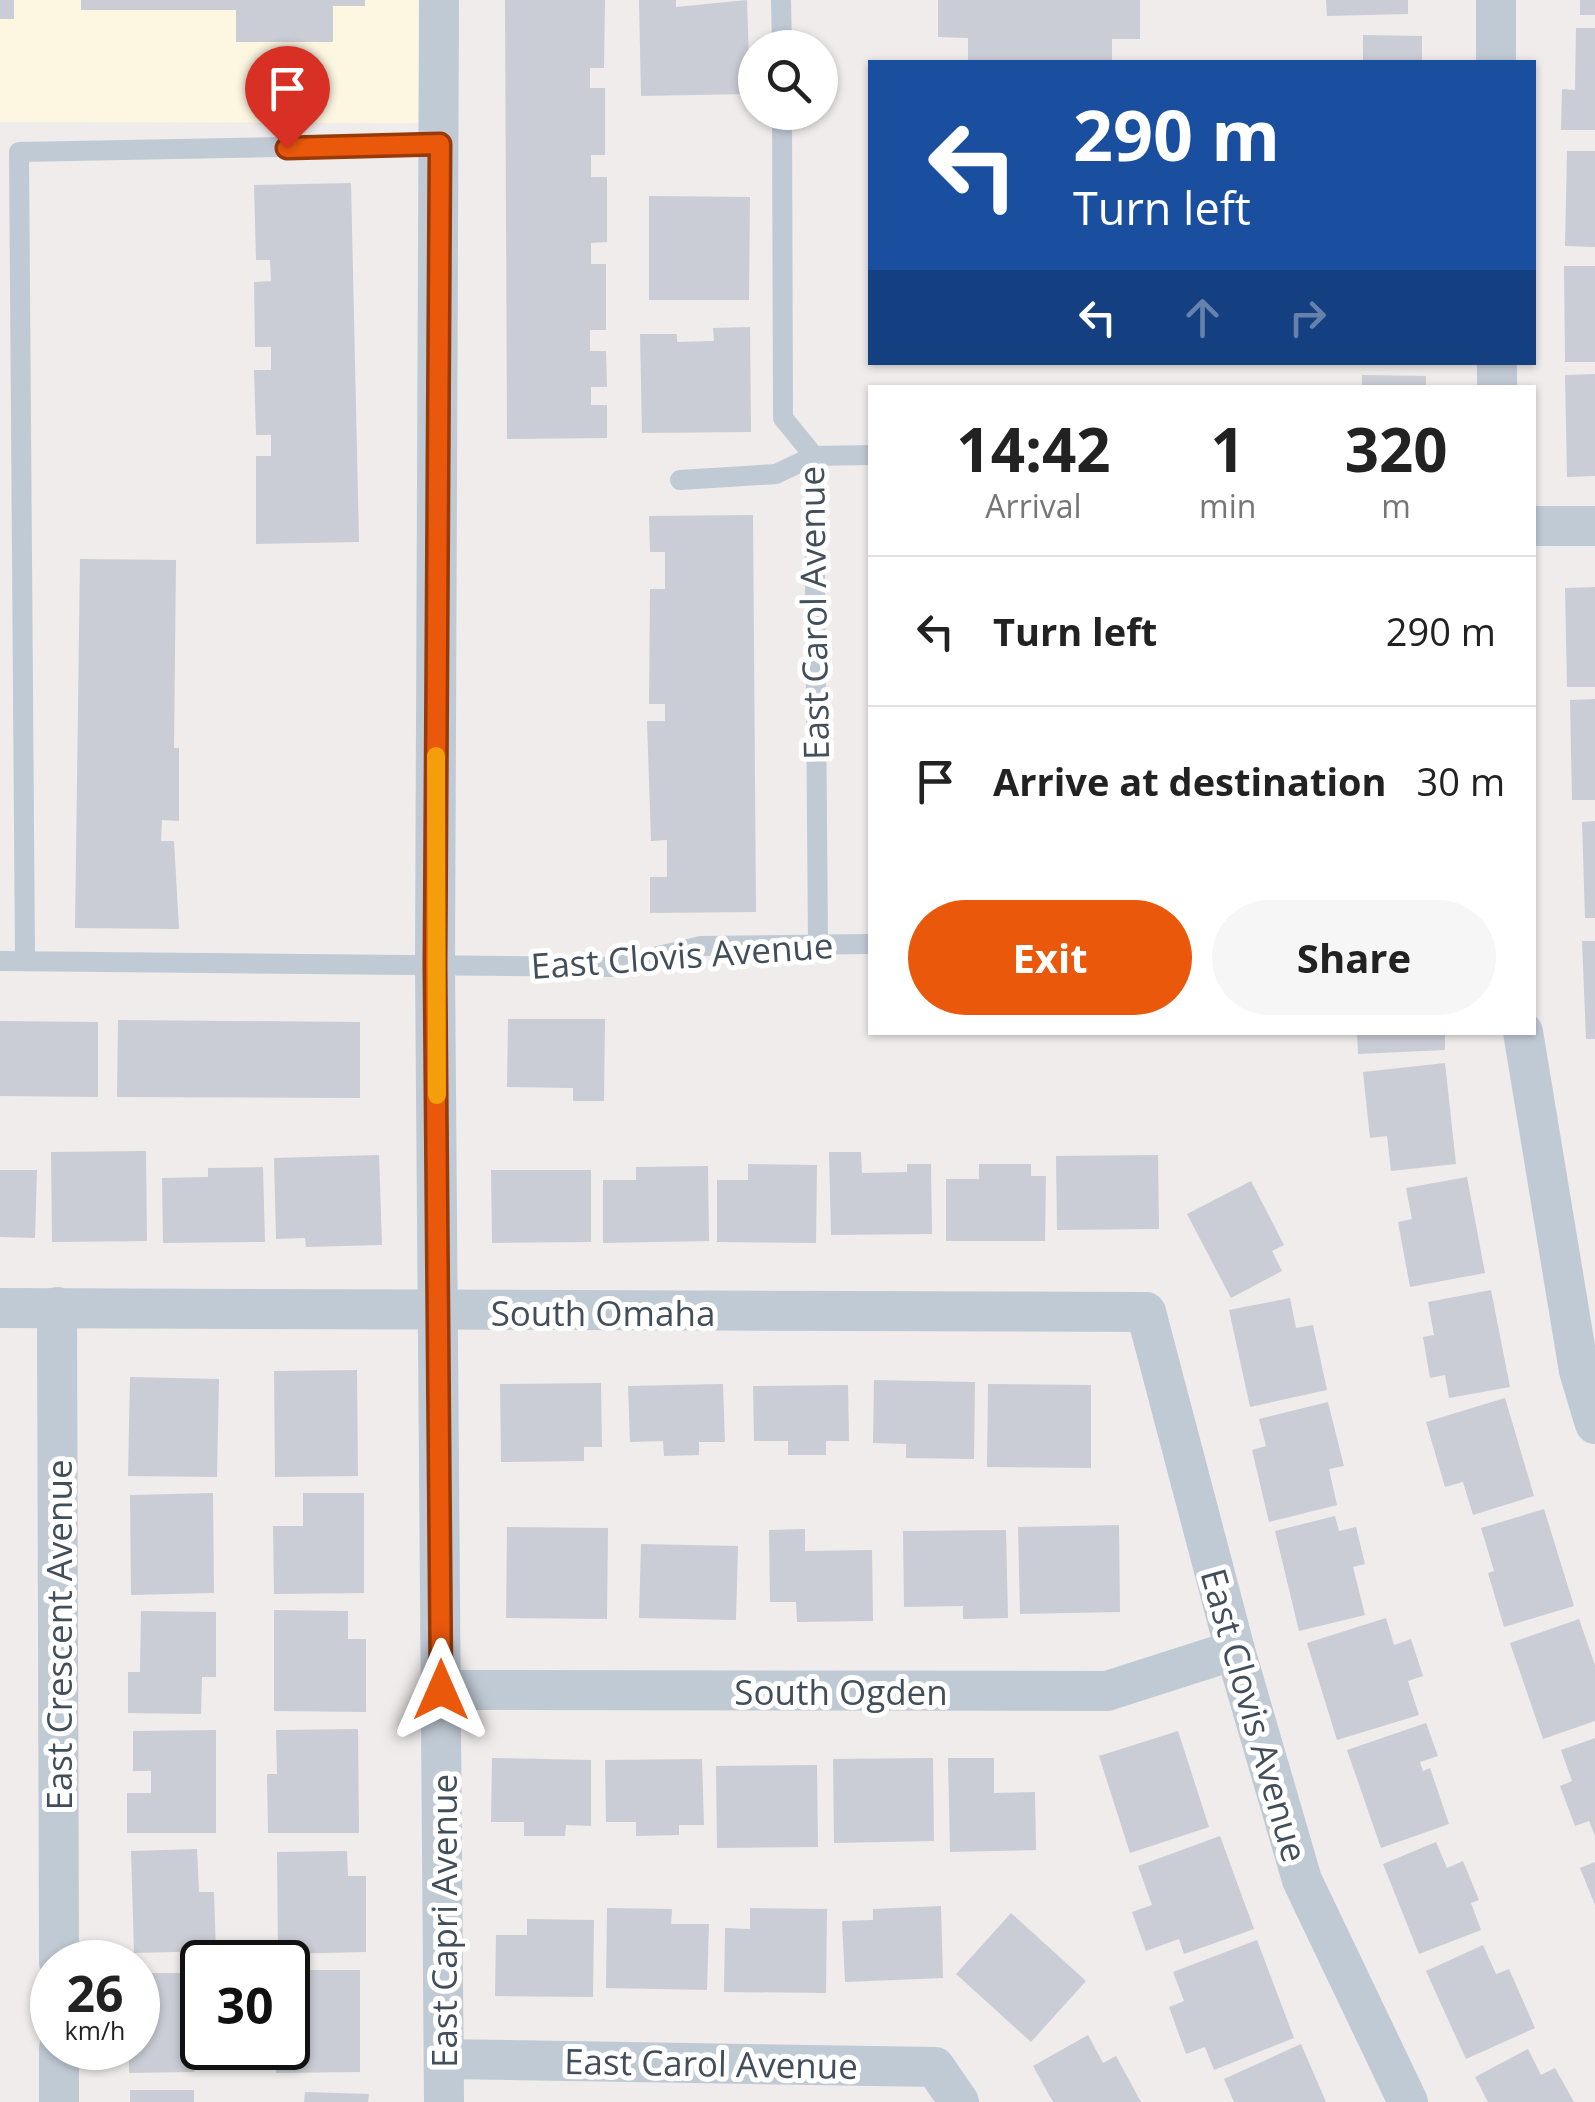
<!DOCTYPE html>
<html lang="en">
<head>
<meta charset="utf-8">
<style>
	:root { --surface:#fff; --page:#f6f6f6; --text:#222; --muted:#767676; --line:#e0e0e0; --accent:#ea580c }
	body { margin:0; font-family:"Open Sans",sans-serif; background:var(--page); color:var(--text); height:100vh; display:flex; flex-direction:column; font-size:38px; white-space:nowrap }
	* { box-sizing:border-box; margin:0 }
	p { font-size:32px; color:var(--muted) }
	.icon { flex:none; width:55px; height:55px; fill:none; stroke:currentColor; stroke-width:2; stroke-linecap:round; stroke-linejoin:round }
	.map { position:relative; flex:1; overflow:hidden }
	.sheet { position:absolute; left:868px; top:385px; width:668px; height:650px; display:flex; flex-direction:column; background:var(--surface); border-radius:0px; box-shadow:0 2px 8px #0004 }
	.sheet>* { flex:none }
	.banner { position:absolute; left:868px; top:60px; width:668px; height:305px; border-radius:0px; box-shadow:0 2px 8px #0004; background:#1a4fa0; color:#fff; overflow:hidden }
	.fabs { position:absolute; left:738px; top:30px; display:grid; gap:20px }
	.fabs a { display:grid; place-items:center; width:100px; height:100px; border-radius:50%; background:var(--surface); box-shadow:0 2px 8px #0004; font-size:50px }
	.speed { position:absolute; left:30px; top:1940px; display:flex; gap:20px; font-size:50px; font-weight:700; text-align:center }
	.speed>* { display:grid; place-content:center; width:130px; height:130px; border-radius:50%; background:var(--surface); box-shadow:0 2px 8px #0004; line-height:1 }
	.speed small { font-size:25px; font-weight:400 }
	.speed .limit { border:5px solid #111; border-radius:15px; background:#fff; color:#111 }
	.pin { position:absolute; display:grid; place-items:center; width:85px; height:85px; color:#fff; margin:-102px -42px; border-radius:50% 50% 50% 0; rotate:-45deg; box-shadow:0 0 10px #0007 }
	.pin .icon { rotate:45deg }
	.me { position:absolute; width:110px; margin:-55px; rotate:0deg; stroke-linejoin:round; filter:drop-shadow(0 0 8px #0008) }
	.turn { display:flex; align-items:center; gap:35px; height:210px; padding:0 40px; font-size:45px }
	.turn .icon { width:130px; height:130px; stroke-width:2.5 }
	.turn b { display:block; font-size:70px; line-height:85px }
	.lanes { display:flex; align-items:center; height:95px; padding:0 40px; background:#0003; justify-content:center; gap:50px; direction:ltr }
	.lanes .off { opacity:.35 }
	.eta { display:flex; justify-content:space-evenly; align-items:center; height:170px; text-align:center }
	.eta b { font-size:60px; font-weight:700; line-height:70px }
	.cta { display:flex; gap:20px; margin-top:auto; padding:20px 40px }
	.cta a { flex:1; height:115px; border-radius:60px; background:var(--accent); color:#fff; font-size:40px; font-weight:700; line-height:115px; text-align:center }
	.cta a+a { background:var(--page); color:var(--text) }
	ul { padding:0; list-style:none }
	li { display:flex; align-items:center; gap:30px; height:150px; padding:0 40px; border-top:2px solid var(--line) }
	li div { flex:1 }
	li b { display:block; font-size:38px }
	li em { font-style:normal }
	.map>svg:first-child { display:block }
	.commercial { fill:#fdf7e1 }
	.building { fill:#cacdd5 }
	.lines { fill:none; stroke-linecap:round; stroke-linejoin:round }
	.service { stroke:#c0cad5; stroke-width:20 }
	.minor { stroke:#c0cad5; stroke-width:40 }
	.route-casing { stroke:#983908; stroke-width:25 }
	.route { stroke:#ea580c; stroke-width:18 }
	.slow { stroke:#f59e0b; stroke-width:18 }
	.labels { text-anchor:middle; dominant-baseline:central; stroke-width:10; stroke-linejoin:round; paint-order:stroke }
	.street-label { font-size:35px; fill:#434e5b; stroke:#fff }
</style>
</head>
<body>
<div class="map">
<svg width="1595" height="2102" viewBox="0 0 1595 2102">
	<rect width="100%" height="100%" fill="#efeceb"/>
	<path class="commercial" d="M0,0H439L440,123L0,122Z"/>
	<g class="building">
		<rect x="0" y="0" width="14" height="19"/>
		<path d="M81,0H365V6H333V42H236V10H81Z"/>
		<path d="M505,0H605L604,68H590V88H605V155H591V177H607V242L591,243V264H606V330H590V351H606L607,387H591V405H607V438L507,439Z"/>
		<path d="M639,0H676V7L747,0L750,94L641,96Z"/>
		<path d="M938,0H1140V39H1112V62H968V38L938,37Z"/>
		<path d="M1326,0H1408V14L1327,16Z"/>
		<rect x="1580" y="0" width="15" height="15"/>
		<path d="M1576,28H1595V130H1561L1562,89L1575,90Z"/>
		<path d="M1363,35L1422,36V62H1363Z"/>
		<path d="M1567,151H1595V247L1565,246Z"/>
		<path d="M351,183L359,542L256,544V456H271V435H256L254,370H271V347H255L254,282L271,281L270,260H256L254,185Z"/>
		<path d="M649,196L750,197L749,300H649Z"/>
		<path d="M1564,266H1595V362H1565Z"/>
		<path d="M750,327L751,432L642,433L640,334H677V342L714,341L713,328Z"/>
		<path d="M1595,374V476L1567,477L1565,375Z"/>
		<path d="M1362,375L1426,376V388H1362Z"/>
		<path d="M753,515L756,912L650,913V877H667V840L651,841L647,721H665V704H649L650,589H665V552H650L649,516Z"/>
		<path d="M80,559L176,560L174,748H179V821L162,820L161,841H174L179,929L75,928Z"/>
		<path d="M1595,587V687H1567L1565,588Z"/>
		<path d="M1595,699V800H1572L1570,700Z"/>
		<path d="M1595,821V918H1585L1582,822Z"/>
		<path d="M1582,941H1595V1039H1586Z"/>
		<path d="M508,1019H605L604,1101H573V1088L507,1087Z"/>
		<path d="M118,1020L360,1022V1098L117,1097Z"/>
		<path d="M0,1021L98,1022V1097L0,1096Z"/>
		<path d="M1357,1032H1445V1050L1358,1054Z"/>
		<path d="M1445,1063L1456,1164L1391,1171L1387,1136L1370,1138L1363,1072Z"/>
		<path d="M146,1151L147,1241L52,1242L51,1152Z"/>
		<path d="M829,1152H861L862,1173L907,1172V1164H931L932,1234L831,1235Z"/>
		<path d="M379,1155L382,1245L306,1247L305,1238L276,1239L274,1158Z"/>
		<path d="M1158,1155L1159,1229L1057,1230L1056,1156Z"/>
		<path d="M748,1164L817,1165L816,1243L717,1242V1180H748Z"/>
		<path d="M979,1164H1031V1176H1046L1045,1241H946V1179H979Z"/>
		<path d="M708,1166L709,1241L603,1243V1180H636V1167Z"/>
		<path d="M263,1167L265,1242L163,1243L162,1178L208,1177V1168Z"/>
		<path d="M0,1170H37L35,1238L0,1237Z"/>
		<path d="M491,1170H591V1242L492,1243Z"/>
		<path d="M1467,1177L1485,1273L1410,1287L1398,1222L1412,1219L1406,1188Z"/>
		<path d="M1251,1181L1284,1245L1272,1251L1282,1271L1231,1298L1187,1214Z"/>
		<path d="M1491,1290L1510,1387L1449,1398L1445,1375L1430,1378L1423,1337L1434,1335L1428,1302Z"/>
		<path d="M1290,1298L1296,1328L1313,1325L1327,1390L1250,1407L1229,1310Z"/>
		<path d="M357,1370L358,1476L275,1477L274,1371Z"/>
		<path d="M130,1377L219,1379L217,1477L128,1476Z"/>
		<path d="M874,1380L975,1382L974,1459L906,1458V1444L873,1443Z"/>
		<path d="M601,1383L602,1447H584V1461L501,1462L500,1384Z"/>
		<path d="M723,1384L725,1442H699V1455L664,1456L663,1441L630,1442L628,1386Z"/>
		<path d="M988,1384L1091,1385V1468L987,1467Z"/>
		<path d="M848,1385L849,1441H826V1455H788V1441H754L753,1386Z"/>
		<path d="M1505,1398L1534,1496L1473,1515L1463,1482L1445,1487L1426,1422Z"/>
		<path d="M1328,1402L1344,1466L1329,1469L1337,1505L1269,1522L1252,1450L1266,1446L1259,1419Z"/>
		<path d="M213,1493L214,1593L131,1595L130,1495Z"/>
		<path d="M303,1493H364V1593L274,1594L273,1526H303Z"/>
		<path d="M1544,1509L1574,1606L1504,1627L1488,1573L1494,1571L1481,1528Z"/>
		<path d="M1335,1516L1339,1531L1356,1527L1365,1564L1353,1567L1365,1615L1299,1631L1275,1531Z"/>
		<path d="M1119,1525L1120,1612L1020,1614L1018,1527Z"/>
		<path d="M507,1527L608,1528L607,1619L506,1618Z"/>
		<path d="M805,1529V1551L872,1550L873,1621L797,1622L796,1602H770L769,1530Z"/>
		<path d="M1006,1530L1008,1618L963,1619V1606L904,1607L903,1531Z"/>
		<path d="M641,1544L738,1546L736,1620L639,1618Z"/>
		<path d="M274,1610L348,1611V1639H366V1712L274,1711Z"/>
		<path d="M141,1611L216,1612V1677H202L201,1714L128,1713V1672H140Z"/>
		<path d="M1386,1618L1394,1645L1411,1639L1423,1676L1408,1681L1419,1715L1337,1740L1307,1643Z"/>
		<path d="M1579,1619L1595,1665V1721L1543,1739L1510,1643Z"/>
		<path d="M1426,1723L1438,1756L1420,1762L1423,1771L1430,1768L1449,1824L1381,1848L1347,1750Z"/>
		<path d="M358,1729L359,1833H268L267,1774H277L276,1730Z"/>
		<path d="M216,1730V1833H127V1793H151V1771H133V1731Z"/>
		<path d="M1178,1731L1209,1827L1130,1853L1099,1756Z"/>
		<path d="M1595,1738V1836L1589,1821L1575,1826L1560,1786L1572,1781L1561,1750Z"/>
		<path d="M492,1758L591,1760V1826L566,1825L565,1836H524V1822H491Z"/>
		<path d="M933,1758L934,1841L834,1843L833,1759Z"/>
		<path d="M948,1758H994V1793L1035,1792L1036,1850L950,1852Z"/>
		<path d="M702,1759L704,1825H679V1835L636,1836V1822H606L605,1760Z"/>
		<path d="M817,1765L818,1847L717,1848L716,1766Z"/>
		<path d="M1220,1836L1254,1929L1184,1954L1179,1939L1146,1951L1132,1912L1152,1905L1138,1866Z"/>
		<path d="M1436,1842L1447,1868L1463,1861L1479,1900L1471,1903L1481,1930L1419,1954L1383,1864Z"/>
		<path d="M197,1849L199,1892H214L216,1951L134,1953L131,1851Z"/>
		<path d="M347,1851L348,1876H366V1952L278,1954L277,1852Z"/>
		<path d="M1595,1862V1905L1580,1868Z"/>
		<path d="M941,1906L943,1978L845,1982L842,1921L873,1920V1909Z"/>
		<path d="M607,1908L672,1909L671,1924H709L707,1990L606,1988Z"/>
		<path d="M750,1908L827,1909L826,1993L724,1992L725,1928L750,1929Z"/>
		<path d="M1011,1913L1086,1981L1031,2042L956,1974Z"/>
		<path d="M527,1919L594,1920L593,1997L495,1996L496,1935H527Z"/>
		<path d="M1257,1940L1294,2038L1214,2070L1205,2047L1186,2054L1169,2007L1184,2001L1173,1972Z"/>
		<path d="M1483,1945L1496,1974L1509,1969L1535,2028L1466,2059L1426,1971Z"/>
		<path d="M288,1970H360V2072L276,2073V2048H288Z"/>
		<path d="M138,1973H192V2005H202V2047H193L194,2072L129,2073V2048H138Z"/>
		<path d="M1088,2035L1103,2063L1116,2056L1141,2102H1053L1033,2066Z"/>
		<path d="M1301,2044L1326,2102H1234L1224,2079Z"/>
		<path d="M1528,2049L1541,2075L1555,2068L1574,2102H1488L1475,2077Z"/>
		<rect x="130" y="2090" width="64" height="12"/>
		<path d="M305,2092L369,2094L368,2102H304Z"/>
	</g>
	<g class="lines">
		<g class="service">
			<path d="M781,0L782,48"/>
			<path d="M782,112L783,418L814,456L818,943"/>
			<path d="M680,480L776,474L814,456L870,455"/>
			<path d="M0,961L612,967L701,946L870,944"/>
			<path d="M25,961L19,152L440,144"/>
		</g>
		<g class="minor">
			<path d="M439,0L435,965L444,2102"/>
			<path d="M1496,0V62"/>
			<path d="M1497,362V388"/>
			<path d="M1532,526H1595"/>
			<path d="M1523,1032L1579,1371L1595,1424"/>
			<path d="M57,1307L59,1962"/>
			<path d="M0,1308L1146,1312L1235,1650L1302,1880L1408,2102"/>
			<path d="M441,1690L1107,1691L1235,1650"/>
			<path d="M59,2048V2102"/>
			<path d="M444,2059L935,2067L959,2102"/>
		</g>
	</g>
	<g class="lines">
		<defs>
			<path id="route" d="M287,148L440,144L435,966L441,1690"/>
		</defs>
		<use href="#route" class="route-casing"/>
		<use href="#route" class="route"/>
		<path class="slow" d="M436,756L437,1095"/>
	</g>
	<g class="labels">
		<g class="street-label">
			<text transform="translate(813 613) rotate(-91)">East Carol Avenue</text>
			<text transform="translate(682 955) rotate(-4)">East Clovis Avenue</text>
			<text x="603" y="1312">South Omaha</text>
			<text transform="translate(58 1635) rotate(-90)">East Crescent Avenue</text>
			<text x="841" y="1691">South Ogden</text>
			<text transform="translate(1255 1715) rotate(74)">East Clovis Avenue</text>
			<text transform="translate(443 1921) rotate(-90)">East Capri Avenue</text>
			<text transform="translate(711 2063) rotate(1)">East Carol Avenue</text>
		</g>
	</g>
</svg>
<div class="fabs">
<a><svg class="icon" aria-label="search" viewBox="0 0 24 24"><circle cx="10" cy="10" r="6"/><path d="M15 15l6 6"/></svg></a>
</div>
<div class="speed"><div>26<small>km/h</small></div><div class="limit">30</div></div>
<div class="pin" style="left:287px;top:148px;background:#d93025"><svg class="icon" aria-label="arrive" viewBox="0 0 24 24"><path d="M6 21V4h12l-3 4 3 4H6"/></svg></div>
<svg class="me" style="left:441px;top:1690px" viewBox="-20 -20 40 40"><path d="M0-17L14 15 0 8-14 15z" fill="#ea580c" stroke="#fff" stroke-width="4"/></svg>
<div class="banner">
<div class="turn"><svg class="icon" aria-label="left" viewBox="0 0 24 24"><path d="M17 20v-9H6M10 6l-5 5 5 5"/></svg><div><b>290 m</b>Turn left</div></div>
<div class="lanes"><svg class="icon" aria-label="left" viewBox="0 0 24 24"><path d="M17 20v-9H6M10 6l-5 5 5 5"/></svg><svg class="icon off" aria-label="ahead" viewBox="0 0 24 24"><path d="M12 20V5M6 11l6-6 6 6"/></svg><svg class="icon off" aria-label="right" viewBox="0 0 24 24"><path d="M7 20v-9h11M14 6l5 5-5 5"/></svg></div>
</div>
<section class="sheet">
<div class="eta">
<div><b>14:42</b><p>Arrival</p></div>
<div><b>1</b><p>min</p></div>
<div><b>320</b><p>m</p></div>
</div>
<ul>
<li><svg class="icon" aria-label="left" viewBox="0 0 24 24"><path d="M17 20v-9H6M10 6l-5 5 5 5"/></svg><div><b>Turn left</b></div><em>290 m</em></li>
<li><svg class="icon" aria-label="arrive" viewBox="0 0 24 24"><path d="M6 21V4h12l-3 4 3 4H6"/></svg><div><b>Arrive at destination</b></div><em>30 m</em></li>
</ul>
<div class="cta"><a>Exit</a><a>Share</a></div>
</section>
</div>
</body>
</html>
